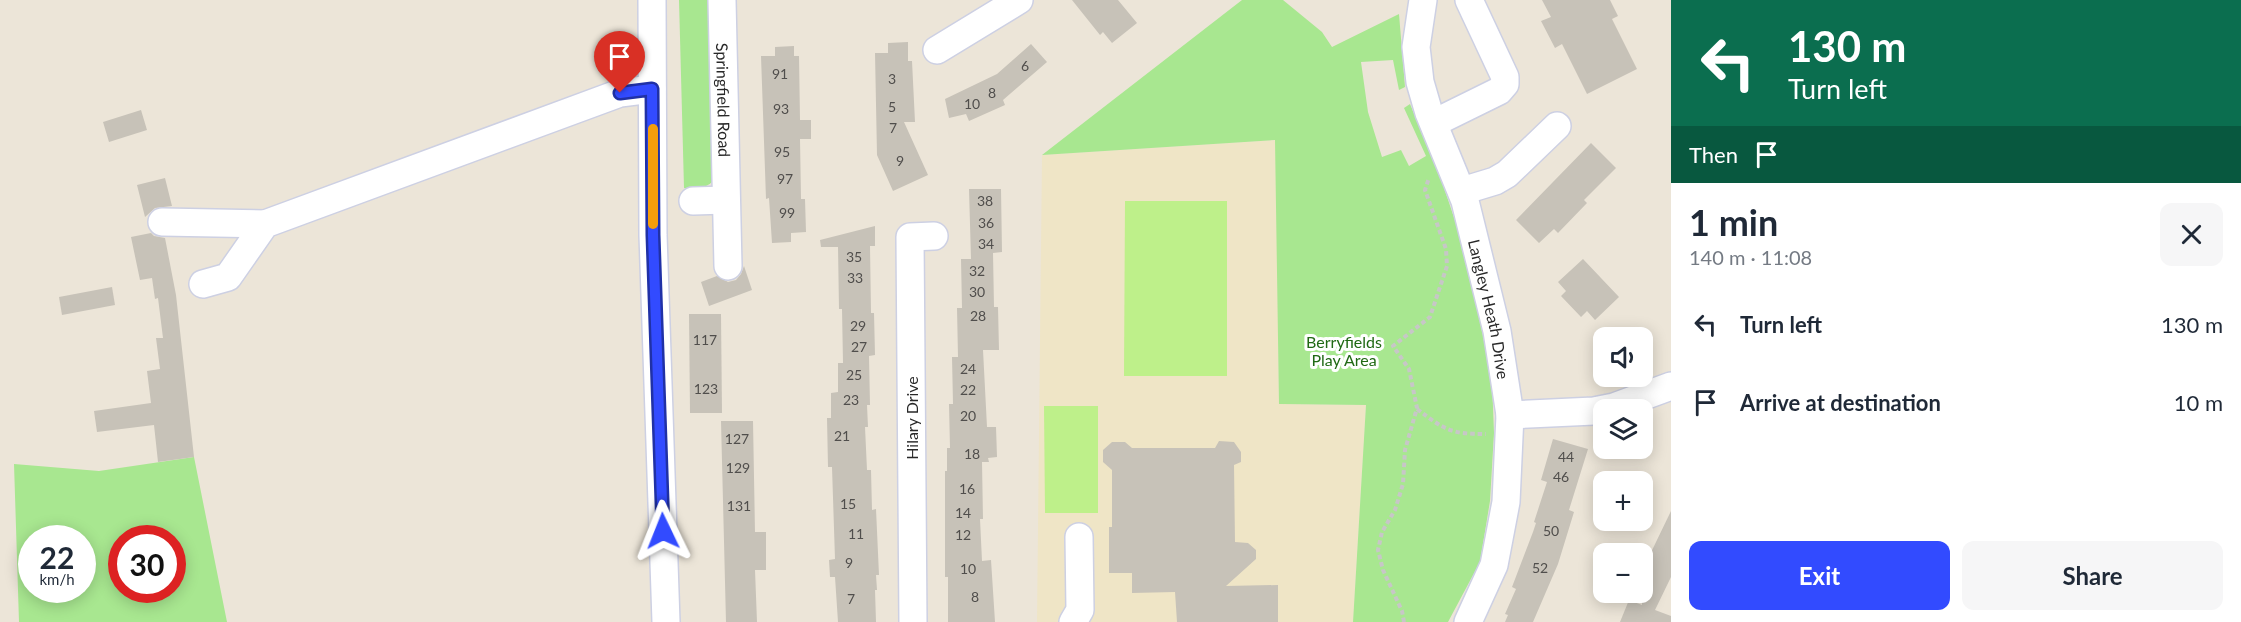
<!DOCTYPE html>
<html lang="en">
<head>
<meta charset="utf-8">
<style>
	:root { --surface:#fff; --page:#f6f6f7; --text:#1f2937; --muted:#747a83; --accent:#324bff }
	body { margin:0; font-family:Lato,sans-serif; background:var(--page); color:var(--text); height:100vh; display:flex; flex-direction:column; font-size:22px; white-space:nowrap }
	* { box-sizing:border-box; margin:0 }
	p { font-size:20px; color:var(--muted) }
	.icon { flex:none; width:33px; height:33px; fill:none; stroke:currentColor; stroke-width:2; stroke-linecap:round; stroke-linejoin:round }
	.map { position:relative; flex:1; overflow:hidden }
	.side { display:flex; flex-direction:column; background:var(--surface); width:570px }
	.side>* { flex:none }
	.guide { background:#0b6e4f; color:#fff; overflow:hidden }
	.controls { position:absolute; left:1593px; top:327px; display:grid; gap:12px }
	.controls a { display:grid; place-items:center; width:60px; height:60px; border-radius:12px; background:var(--surface); box-shadow:0 3px 15px #0003; font-size:30px }
	.speed { position:absolute; left:18px; top:525px; display:flex; gap:12px; font-size:30px; font-weight:700; text-align:center }
	.speed>* { display:grid; place-content:center; width:78px; height:78px; border-radius:50%; background:var(--surface); box-shadow:0 3px 15px #0003; line-height:1 }
	.speed small { font-size:15px; font-weight:400 }
	.speed .limit { border:9px solid #d22; background:#fff; color:#111 }
	.pin { position:absolute; display:grid; place-items:center; width:51px; height:51px; color:#fff; margin:-62px -26px; border-radius:50% 50% 50% 0; rotate:-45deg; box-shadow:0 0 6px #0007 }
	.pin .icon { rotate:45deg }
	.me { position:absolute; width:66px; margin:-33px; rotate:358deg; stroke-linejoin:round; filter:drop-shadow(0 0 4px #0008) }
	.turn { display:flex; align-items:center; gap:21px; height:126px; padding:0 18px; font-size:27px }
	.turn .icon { width:78px; height:78px; stroke-width:2.5 }
	.turn b { display:block; font-size:42px; line-height:51px }
	.then { display:flex; align-items:center; height:57px; padding:0 18px; background:#0003; gap:12px; font-size:22px }
	.round { display:grid; place-items:center; flex:none; width:63px; height:63px; border-radius:12px; background:var(--page) }
	.headline { display:flex; align-items:center; justify-content:space-between; height:102px; padding:0 18px }
	h1 { font-size:36px; font-weight:700; line-height:45px }
	.cta { display:flex; gap:12px; margin-top:auto; padding:12px 18px }
	.cta a { flex:1; height:69px; border-radius:12px; background:var(--accent); color:#fff; font-size:24px; font-weight:700; line-height:69px; text-align:center }
	.cta a+a { background:var(--page); color:var(--text) }
	ul { padding:0; list-style:none }
	li { display:flex; align-items:center; gap:18px; height:78px; padding:0 18px }
	li div { flex:1 }
	li b { display:block; font-size:22px }
	li em { font-style:normal }
	main { display:flex; flex:1; min-height:0 }
	.map>svg:first-child { display:block }
	.education { fill:#efe5c6 }
	.green { fill:#a8e790; fill-rule:evenodd }
	.pitch { fill:#bef08a }
	.building { fill:#c7c2b8 }
	.lines { fill:none; stroke-linecap:round; stroke-linejoin:round }
	.minor-casing { stroke:#cdd0e3; stroke-width:30 }
	.path { stroke:#c7c7c7; stroke-width:4; stroke-dasharray:4.5 3; stroke-linecap:butt }
	.minor { stroke:#fff; stroke-width:27 }
	.route-casing { stroke:#2031a6; stroke-width:15 }
	.route { stroke:#324bff; stroke-width:10 }
	.slow { stroke:#f59e0b; stroke-width:10 }
	.labels { text-anchor:middle; dominant-baseline:central; stroke-width:6; stroke-linejoin:round; paint-order:stroke }
	.number-label { font-size:14px; fill:#504e4c }
	.street-label { font-size:16px; fill:#282828; stroke:#fff }
	.park-label { font-size:16px; fill:#206914; stroke:#fff }
</style>
</head>
<body>
<main>
<div class="map">
<svg width="1671" height="622" viewBox="0 0 1671 622">
	<rect width="100%" height="100%" fill="#ece5d8"/>
	<path class="education" d="M1276,140L1279,404L1366,405L1353,622H1037L1042,155Z"/>
	<g class="green">
		<path d="M679,0H714L715,179C706,189 697,190 684,188Z"/>
		<path d="M1242,0H1283L1322,32L1332,47L1399,14L1405,87L1399,90L1393,60L1361,62L1368,112L1382,157L1401,150L1409,166L1426,156L1404,108L1410,104L1440,176L1467,256L1492,381L1494,433L1490,501L1480,562L1448,622H1353L1366,405L1279,404L1275,140L1042,155Z"/>
		<path d="M194,457L227,622H19L14,464L99,471ZM32,538H82V590H32ZM122,538H172V590H122Z"/>
	</g>
	<g class="pitch">
		<path d="M1125,201H1227V376H1124Z"/>
		<path d="M1044,406H1098V513H1045Z"/>
	</g>
	<g class="building">
		<path d="M1072,0H1118L1137,23L1112,43L1103,32L1100,35Z"/>
		<path d="M1542,0H1610L1618,16L1612,19L1637,69L1587,94L1562,44L1555,48L1541,21L1551,17Z"/>
		<path d="M908,42V61H912L915,122H904L928,175L893,191L877,155L875,53H888V43Z"/>
		<path d="M1031,44L1047,62L1003,100L1005,105L969,121L966,114L949,118L945,99L997,74Z"/>
		<path d="M794,46V56H799L800,120H811V139H800L801,199H805L806,232L791,233V242L772,243L769,198L766,199L761,56H775V47Z"/>
		<path d="M141,110L147,130L109,142L103,122Z"/>
		<path d="M1591,143L1616,168L1584,200L1587,203L1558,233L1554,229L1539,243L1516,220Z"/>
		<path d="M165,178L172,206L155,208L145,217L137,185Z"/>
		<path d="M969,189H1001L1002,252L993,253L994,307H998L999,350H983L987,427H996L997,457L988,458L989,462H982L983,519H980L982,561L991,560L995,622H948V577H945V471H947V448H950L949,404H953L952,357H958L957,308H962L961,259H971Z"/>
		<path d="M875,226V246H870L871,313H874L875,355L869,356L870,405H867L868,427H865L867,470H871L872,510L876,509L879,575H876L877,590H875L876,622H838L835,577H830L829,560L835,559L832,467H828L827,418H831V393L838,392V363H843L842,309H839L838,247H821L820,240Z"/>
		<path d="M151,233L154,236L165,238L176,295L194,457L158,462L154,425L97,432L94,411L151,403L147,371L160,369L156,338H163L158,298L155,299L152,278L140,280L131,237Z"/>
		<path d="M1583,259L1619,297L1595,320L1587,311L1581,317L1561,296L1566,291L1558,282Z"/>
		<path d="M744,266L752,290L709,306L701,282L717,276L728,282L736,280L741,274Z"/>
		<path d="M112,287L115,305L62,315L59,297Z"/>
		<path d="M689,314H721L722,413H690Z"/>
		<path d="M721,421H753L755,532H766V570H755L757,622H726Z"/>
		<path d="M1553,439L1588,449L1569,510L1574,512L1558,564L1533,622H1505L1508,615L1505,614L1516,589L1512,587L1533,532L1536,523L1534,522L1547,482L1541,480Z"/>
		<path d="M1219,441L1234,442L1241,452V462L1234,465L1235,542L1248,543L1256,550V559L1226,586L1278,585V622H1177L1175,592L1132,593V573H1109V527H1112V470L1103,462V450L1112,442H1125L1132,448H1215Z"/>
		<path d="M1671,511V577L1655,610L1671,616V622H1620L1629,600L1642,605V571Z"/>
	</g>
	<g class="lines">
		<defs>
			<g id="minor">
				<path d="M652,0L653,235L666,622"/>
				<path id="s1" d="M722,0L728,266"/>
				<path id="s2" d="M1423,0L1416,47L1420,82L1429,113L1465,201L1497,331L1510,415L1506,502L1494,565L1468,622"/>
				<path d="M937,50L1019,0"/>
				<path d="M1434,123L1499,91L1505,84V77L1469,0"/>
				<path d="M1462,191L1495,181L1507,174L1557,126"/>
				<path d="M693,201L726,200"/>
				<path d="M162,222L265,224"/>
				<path d="M203,284L228,277L265,224L620,93L652,89"/>
				<path d="M1510,415L1594,411L1614,407L1671,386"/>
				<path d="M913,622L910,237L934,236"/>
				<path d="M1073,622L1080,610L1079,537"/>
			</g>
		</defs>
		<use href="#minor" class="minor-casing"/>
		<g class="path">
			<path d="M1417,409C1445,430 1450,434 1486,434"/>
			<path d="M1404,622L1402,611L1383,570L1378,550L1382,532L1395,510L1403,484L1405,450L1417,408L1409,369L1393,346L1430,317L1447,266L1446,249L1425,190L1429,178"/>
		</g>
		<use href="#minor" class="minor"/>
	</g>
	<g class="lines">
		<defs>
			<path id="route" d="M620,93L652,89L653,235L663,531"/>
		</defs>
		<use href="#route" class="route-casing"/>
		<use href="#route" class="route"/>
		<path class="slow" d="M653,129V224"/>
	</g>
	<g class="labels">
		<g class="number-label">
			<text x="1025" y="65">6</text>
			<text x="780" y="73">91</text>
			<text x="892" y="78">3</text>
			<text x="992" y="92">8</text>
			<text x="972" y="103">10</text>
			<text x="892" y="106">5</text>
			<text x="781" y="108">93</text>
			<text x="893" y="127">7</text>
			<text x="782" y="151">95</text>
			<text x="900" y="160">9</text>
			<text x="785" y="178">97</text>
			<text x="985" y="200">38</text>
			<text x="787" y="212">99</text>
			<text x="986" y="222">36</text>
			<text x="986" y="243">34</text>
			<text x="854" y="256">35</text>
			<text x="977" y="270">32</text>
			<text x="855" y="277">33</text>
			<text x="977" y="291">30</text>
			<text x="978" y="315">28</text>
			<text x="858" y="325">29</text>
			<text x="705" y="339">117</text>
			<text x="859" y="346">27</text>
			<text x="968" y="368">24</text>
			<text x="854" y="374">25</text>
			<text x="706" y="388">123</text>
			<text x="968" y="389">22</text>
			<text x="851" y="399">23</text>
			<text x="968" y="415">20</text>
			<text x="842" y="435">21</text>
			<text x="737" y="438">127</text>
			<text x="972" y="453">18</text>
			<text x="1566" y="456">44</text>
			<text x="738" y="467">129</text>
			<text x="1561" y="476">46</text>
			<text x="967" y="488">16</text>
			<text x="848" y="503">15</text>
			<text x="739" y="505">131</text>
			<text x="963" y="512">14</text>
			<text x="1551" y="530">50</text>
			<text x="856" y="533">11</text>
			<text x="963" y="534">12</text>
			<text x="849" y="562">9</text>
			<text x="1540" y="567">52</text>
			<text x="968" y="568">10</text>
			<text x="975" y="596">8</text>
			<text x="851" y="598">7</text>
		</g>
		<g class="street-label">
			<text stroke="none"><textPath href="#s1" startOffset="100">Springfield Road</textPath></text>
			<text stroke="none"><textPath href="#s2" startOffset="321">Langley Heath Drive</textPath></text>
			<text transform="translate(911 418) rotate(-90)">Hilary Drive</text>
		</g>
		<g class="park-label">
			<text x="1344" y="341">Berryfields<tspan x="1344" dy="18">Play Area</tspan></text>
		</g>
	</g>
</svg>
<div class="controls">
<a><svg class="icon" aria-label="sound" viewBox="0 0 24 24"><path d="M4 9h4l5-4v14l-5-4H4zM17 9q2 3 0 6"/></svg></a>
<a><svg class="icon" aria-label="layers" viewBox="0 0 24 24"><path d="M12 4l9 5-9 5-9-5zM3 14l9 5 9-5"/></svg></a>
<a>+</a>
<a>−</a>
</div>
<div class="speed"><div>22<small>km/h</small></div><div class="limit">30</div></div>
<div class="pin" style="left:620px;top:93px;background:#d93025"><svg class="icon" aria-label="arrive" viewBox="0 0 24 24"><path d="M6 21V4h12l-3 4 3 4H6"/></svg></div>
<svg class="me" style="left:663px;top:531px" viewBox="-20 -20 40 40"><path d="M0-17L14 15 0 8-14 15z" fill="#324bff" stroke="#fff" stroke-width="4"/></svg>
</div>
<section class="side">
<div class="guide">
<div class="turn"><svg class="icon" aria-label="left" viewBox="0 0 24 24"><path d="M17 20v-9H6M10 6l-5 5 5 5"/></svg><div><b>130 m</b>Turn left</div></div>
<div class="then">Then<svg class="icon" aria-label="arrive" viewBox="0 0 24 24"><path d="M6 21V4h12l-3 4 3 4H6"/></svg></div>
</div>
<div class="headline"><div><h1>1 min</h1><p>140 m · 11:08</p></div><a class="round"><svg class="icon" aria-label="close" viewBox="0 0 24 24"><path d="M6 6l12 12M18 6L6 18"/></svg></a></div>
<ul>
<li><svg class="icon" aria-label="left" viewBox="0 0 24 24"><path d="M17 20v-9H6M10 6l-5 5 5 5"/></svg><div><b>Turn left</b></div><em>130 m</em></li>
<li><svg class="icon" aria-label="arrive" viewBox="0 0 24 24"><path d="M6 21V4h12l-3 4 3 4H6"/></svg><div><b>Arrive at destination</b></div><em>10 m</em></li>
</ul>
<div class="cta"><a>Exit</a><a>Share</a></div>
</section>
</main>
</body>
</html>
